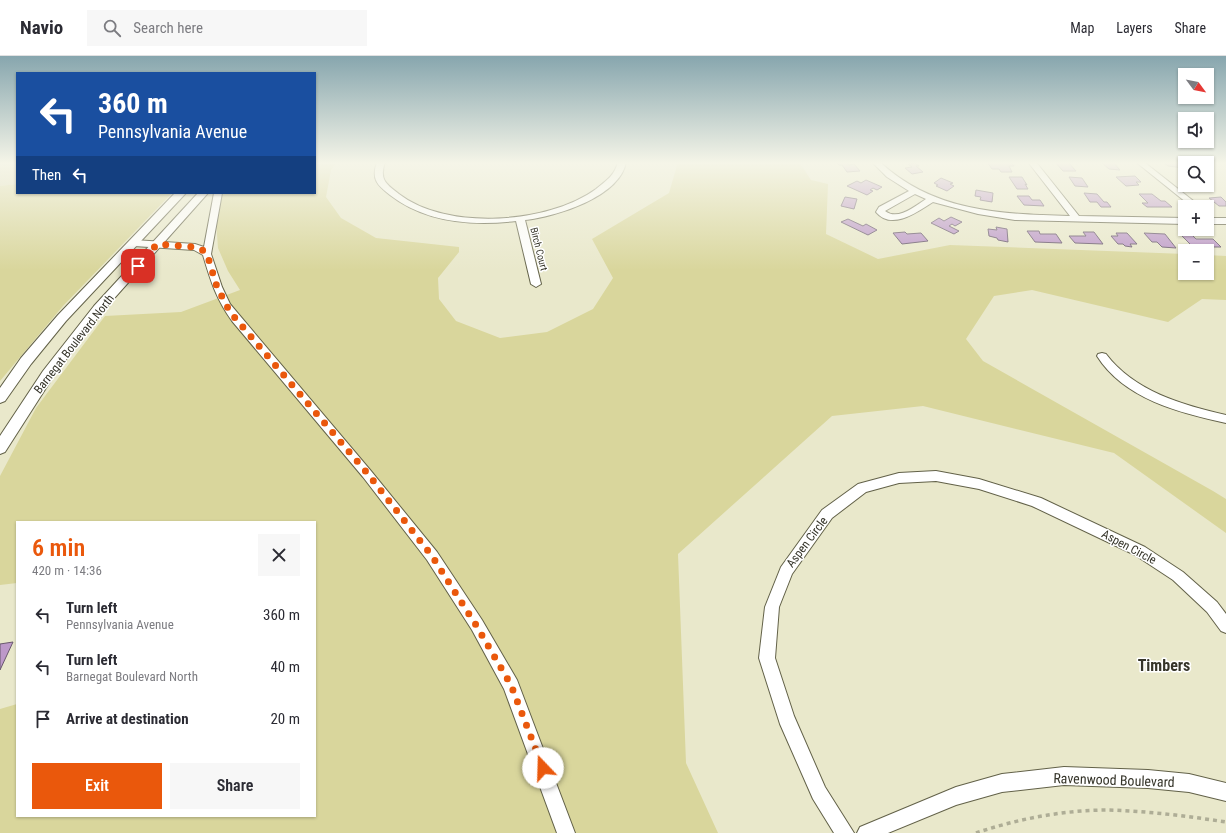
<!DOCTYPE html>
<html lang="en">
<head>
<meta charset="utf-8">
<style>
	:root { --surface:#fff; --page:#f7f7f7; --text:#2b2b33; --muted:#7c7c81; --line:#e1e1e2; --accent:#ea580c }
	body { margin:0; font-family:"Roboto Condensed",sans-serif; background:var(--page); color:var(--text); height:100vh; display:flex; flex-direction:column; font-size:15px; white-space:nowrap }
	* { box-sizing:border-box; margin:0 }
	p { font-size:13px; color:var(--muted) }
	.icon { flex:none; width:22px; height:22px; fill:none; stroke:currentColor; stroke-width:2; stroke-linecap:round; stroke-linejoin:round }
	.map { position:relative; flex:1; overflow:hidden }
	.drawer { position:absolute; left:16px; top:465px; width:300px; height:296px; display:flex; flex-direction:column; background:var(--surface); border-radius:0px; box-shadow:0 1px 3px #0004 }
	.drawer>* { flex:none }
	.banner { position:absolute; left:16px; top:16px; width:300px; height:122px; border-radius:0px; box-shadow:0 1px 3px #0004; background:#1a4fa0; color:#fff; overflow:hidden }
	.needle { width:26px; rotate:122deg }
	.tools { position:absolute; left:1178px; top:12px; display:grid; gap:8px }
	.tools a { display:grid; place-items:center; width:36px; height:36px; border-radius:0px; background:var(--surface); box-shadow:0 1px 3px #0004; font-size:20px }
	.pin { position:absolute; display:grid; place-items:center; width:34px; height:34px; color:#fff; margin:-17px; border-radius:8px; box-shadow:0 2px 6px #0006 }
	.me { position:absolute; width:44px; margin:-22px; rotate:339deg; stroke-linejoin:round; filter:drop-shadow(0 0 3px #0008) }
	.turn { display:flex; align-items:center; gap:14px; height:84px; padding:0 16px; font-size:18px }
	.turn .icon { width:52px; height:52px; stroke-width:2.5 }
	.turn b { display:block; font-size:28px; line-height:34px }
	.then { display:flex; align-items:center; height:38px; padding:0 16px; background:#0003; gap:8px; font-size:15px }
	.round { display:grid; place-items:center; flex:none; width:42px; height:42px; border-radius:0px; background:var(--page) }
	.head { display:flex; align-items:center; justify-content:space-between; height:68px; padding:0 16px }
	h1 { font-size:24px; font-weight:600; line-height:30px; color:var(--accent) }
	.action { display:flex; gap:8px; margin-top:auto; padding:8px 16px }
	.action a { flex:1; height:46px; border-radius:0px; background:var(--accent); color:#fff; font-size:16px; font-weight:600; line-height:46px; text-align:center }
	.action a+a { background:var(--page); color:var(--text) }
	ul { padding:0; list-style:none }
	li { display:flex; align-items:center; gap:12px; height:52px; padding:0 16px }
	li div { flex:1 }
	li b { display:block; font-size:15px }
	li em { font-style:normal }
	header { display:flex; align-items:center; gap:24px; box-sizing:border-box; height:56px; padding:0 20px; background:var(--surface); border-bottom:1px solid var(--line) }
	header strong { font-size:19px }
	nav { display:flex; gap:22px; margin-inline-start:auto; font-size:14px }
	.search { width:280px; height:36px; background:var(--page); display:flex; align-items:center; gap:10px; box-sizing:border-box; padding:0 14px; border-radius:0px; color:var(--muted); font-size:15px }
	.map>svg:first-child { display:block }
	.built { fill:#dedcb8 }
	.green { fill:#d9d69c }
	.building { fill:#bd99c9; stroke:#68586d }
	.lines { fill:none; stroke-linecap:round; stroke-linejoin:round }
	.minor-casing { stroke:#626148; stroke-width:2 }
	.tertiary-casing { stroke:#626148; stroke-width:2 }
	.path { stroke:#aead96; stroke-width:3.5; stroke-dasharray:4 4; stroke-linecap:butt }
	.minor { fill:#fff; fill-rule:evenodd }
	.tertiary { fill:#fff; fill-rule:evenodd }
	.route { stroke:#ea580c; stroke-width:7; stroke-dasharray:0 12.6 }
	.labels { text-anchor:middle; dominant-baseline:central; stroke-width:3; stroke-linejoin:round; paint-order:stroke }
	.far-street-label { font-size:10px; fill:#353429; stroke:#fff }
	.street-label { font-size:12px; fill:#353429; stroke:#fff }
	.near-street-label { font-size:14px; fill:#353429; stroke:#fff }
	.near-neighbourhood-label { font-size:16px; font-weight:bold; fill:#353429; stroke:#fff }
</style>
</head>
<body>
<header>
<strong>Navio</strong>
<div class="search"><svg class="icon" aria-label="search" viewBox="0 0 24 24"><circle cx="10" cy="10" r="6"/><path d="M15 15l6 6"/></svg>Search here</div>
<nav><a>Map</a><a>Layers</a><a>Share</a></nav>
</header>
<div class="map">
<svg width="1226" height="777" viewBox="0 0 1226 777">
	<rect width="100%" height="100%" fill="#e9e8cb"/>
	<path class="built" d="M0,106H17V128L0,130Z"/>
	<g class="green">
		<path d="M315,106H337L331,114L326,141L341,162L376,182L459,191V196L438,222L439,243L456,265L500,282L547,276L593,253L613,222L592,183L669,137L678,106H799L811,124L828,128L826,178L878,203L950,189L1185,198V217H1207V199L1226,200V244L1202,243L1168,266L1032,234L994,240L966,283L983,305L1213,435L1226,443V477L1114,397L923,350L832,360L678,498L686,707L718,777H0V653L17,648V760H315V466H17V527L0,529V420L36,352L105,260L181,256L240,234L228,215L218,192L215,151L224,137H315Z"/>
		<path d="M17,128V137H172L63,250L0,325V130Z"/>
	</g>
	<g class="building">
		<path d="M847,106L849,109L854,108L860,115L847,116L842,109H839L837,107Z"/>
		<path d="M987,106H1011L1014,110H1009L1012,116H1001L999,113H992Z"/>
		<path d="M1055,106H1068L1076,115H1063Z"/>
		<path d="M1088,106H1118H1113L1120,114L1109,113L1102,107Z"/>
		<path d="M1163,106H1181L1185,109V112L1168,110Z"/>
		<path d="M915,107L919,110H916L923,116L912,118L905,112L912,111L908,108Z"/>
		<path d="M1135,120L1141,126H1136L1139,129L1126,130L1116,121Z"/>
		<path d="M1009,121H1022L1027,129L1025,128L1028,133H1017Z"/>
		<path d="M1069,121L1082,122L1088,131L1075,130Z"/>
		<path d="M941,122L953,127L950,128L954,130L947,135L936,130L938,129L934,127Z"/>
		<path d="M866,124L882,131L877,134L873,132L870,134L873,135L867,139L847,130L857,125L861,127Z"/>
		<path d="M976,134L993,137L992,146L980,144L981,141L975,140Z"/>
		<path d="M1084,137L1097,138L1104,146H1107L1111,151H1101L1097,146H1090Z"/>
		<path d="M1139,138H1152L1161,145H1165L1172,151H1147L1142,147H1148Z"/>
		<path d="M1017,140H1029L1032,144H1040L1044,150L1024,149Z"/>
		<path d="M845,141L857,143L854,153L841,150Z"/>
		<path d="M1221,141L1226,146V150H1219L1209,142Z"/>
		<path d="M951,161L962,166L955,170L952,168L949,170L959,175L954,178L931,167L939,162L944,165Z"/>
		<path d="M848,163L863,170L866,168L877,174L868,179L841,166Z"/>
		<path d="M996,171L1007,173L1008,186L998,184L997,182L989,180L988,173L997,174Z"/>
		<path d="M1027,175H1039L1040,178H1056L1062,187L1035,186Z"/>
		<path d="M905,176L907,178L921,177L928,185L902,188L893,177Z"/>
		<path d="M1083,176H1094L1103,188L1075,187L1069,180H1086Z"/>
		<path d="M1116,177H1127L1137,188H1130L1132,191L1125,190L1123,188H1118L1111,180H1118Z"/>
		<path d="M1144,177L1165,178L1176,192L1162,191L1157,186H1152Z"/>
		<path d="M1180,178H1191L1196,183H1213L1221,191H1201L1204,194L1195,193Z"/>
		<path d="M13,586L0,614V588Z"/>
	</g>
	<g class="lines">
		<defs>
			<g id="minor">
				<path d="M377,106H385C379,124 386,128 399,138C447,175 548,168 596,133C606,125 615,119 618,106H626C620,141 555,161 525,164L541,228L536,231L531,228L516,165C473,170 426,167 390,139C377,129 371,123 377,106Z"/>
				<path d="M872,106H880C933,156 1001,158 1070,160L1028,106H1036L1079,160L1185,162V168L1015,164L978,158L933,146C917,156 892,175 876,156L879,151L909,135L887,121ZM915,138L926,143C915,150 898,165 885,155Z"/>
				<path d="M1136,106H1144L1201,151H1192Z"/>
				<path d="M214,137H222L211,198L222,231L230,248L371,415L437,496L482,564L517,624L575,777H557L504,633L472,574L427,504L363,421L232,265C216,242 211,226 203,199L194,194L134,190L130,187L134,184L195,188L204,191Z"/>
				<rect x="1207" y="162" width="19" height="6"/>
				<path d="M1102,297L1106,298C1134,335 1182,349 1226,359V367C1180,357 1124,343 1097,300L1098,298Z"/>
				<path d="M936,415L979,423L1041,442L1145,491L1183,516L1217,546L1226,558V577L1221,575L1207,556L1173,524L1135,499L1032,450L979,433L936,425L899,427L866,436L832,462L792,518L779,551L775,602L794,660L825,731L854,777H834L813,743L780,668L759,602L765,551L781,511L822,454L858,428L899,417Z"/>
				<path d="M1064,711L1148,714L1189,718L1226,727V745L1189,736L1148,732L1064,729L1002,736L956,749L888,777H857L860,771L956,731L1002,718Z"/>
			</g>
			<g id="tertiary">
				<path d="M175,137H186L66,265L31,308L5,345L0,347V332L21,302L58,259Z"/>
				<path d="M198,137H208L102,256L53,321L5,396L0,398V380L43,315L94,250Z"/>
			</g>
		</defs>
		<use href="#minor" class="minor-casing"/>
		<use href="#tertiary" class="tertiary-casing"/>
		<path class="path" d="M976,777C1017,763 1064,754 1108,754C1147,755 1187,760 1226,766"/>
		<use href="#minor" class="minor"/>
		<use href="#tertiary" class="tertiary"/>
	</g>
	<linearGradient id="sky" x2="0" y2="1"><stop stop-color="#87a6ae"/><stop offset="0.5" stop-color="#f5f5e8"/><stop offset="1" stop-color="#f5f5e8" stop-opacity="0"/></linearGradient>
	<rect width="1226" height="214" fill="url(#sky)"/>
	<g class="lines">
		<path class="route" d="M138,210L157,188L195,191L201,193L207,198L217,231L230,256L368,418L432,500L476,569L511,629L543,712"/>
	</g>
	<g class="labels">
		<g class="far-street-label">
			<text transform="translate(539 193) rotate(76)">Birch Court</text>
		</g>
		<g class="street-label">
			<text transform="translate(74 288) rotate(-52)">Barnegat Boulevard North</text>
			<text transform="translate(807 486) rotate(-53)">Aspen Circle</text>
			<text transform="translate(1129 491) rotate(28)">Aspen Circle</text>
		</g>
		<g class="near-street-label">
			<text transform="translate(1114 724) rotate(2)">Ravenwood Boulevard</text>
		</g>
		<g class="near-neighbourhood-label">
			<text x="1164" y="609">Timbers</text>
		</g>
	</g>
</svg>
<div class="tools">
<a><svg class="needle" viewBox="-14 -14 28 28"><path d="M0-13l5 13h-10z" fill="#e53935"/><path d="M0 13l5-13h-10z" fill="#7c7c81"/></svg></a>
<a><svg class="icon" aria-label="sound" viewBox="0 0 24 24"><path d="M4 9h4l5-4v14l-5-4H4zM17 9q2 3 0 6"/></svg></a>
<a><svg class="icon" aria-label="search" viewBox="0 0 24 24"><circle cx="10" cy="10" r="6"/><path d="M15 15l6 6"/></svg></a>
<a>+</a>
<a>−</a>
</div>
<div class="pin" style="left:138px;top:210px;background:#d93025"><svg class="icon" aria-label="arrive" viewBox="0 0 24 24"><path d="M6 21V4h12l-3 4 3 4H6"/></svg></div>
<svg class="me" style="left:543px;top:712px" viewBox="-20 -20 40 40"><circle r="19" fill="#fff"/><path d="M0-13L10 11 0 6-10 11z" fill="#ea580c"/></svg>
<div class="banner">
<div class="turn"><svg class="icon" aria-label="left" viewBox="0 0 24 24"><path d="M17 20v-9H6M10 6l-5 5 5 5"/></svg><div><b>360 m</b>Pennsylvania Avenue</div></div>
<div class="then">Then<svg class="icon" aria-label="left" viewBox="0 0 24 24"><path d="M17 20v-9H6M10 6l-5 5 5 5"/></svg></div>
</div>
<section class="drawer">
<div class="head"><div><h1>6 min</h1><p>420 m · 14:36</p></div><a class="round"><svg class="icon" aria-label="close" viewBox="0 0 24 24"><path d="M6 6l12 12M18 6L6 18"/></svg></a></div>
<ul>
<li><svg class="icon" aria-label="left" viewBox="0 0 24 24"><path d="M17 20v-9H6M10 6l-5 5 5 5"/></svg><div><b>Turn left</b><p>Pennsylvania Avenue</p></div><em>360 m</em></li>
<li><svg class="icon" aria-label="left" viewBox="0 0 24 24"><path d="M17 20v-9H6M10 6l-5 5 5 5"/></svg><div><b>Turn left</b><p>Barnegat Boulevard North</p></div><em>40 m</em></li>
<li><svg class="icon" aria-label="arrive" viewBox="0 0 24 24"><path d="M6 21V4h12l-3 4 3 4H6"/></svg><div><b>Arrive at destination</b></div><em>20 m</em></li>
</ul>
<div class="action"><a>Exit</a><a>Share</a></div>
</section>
</div>
</body>
</html>
